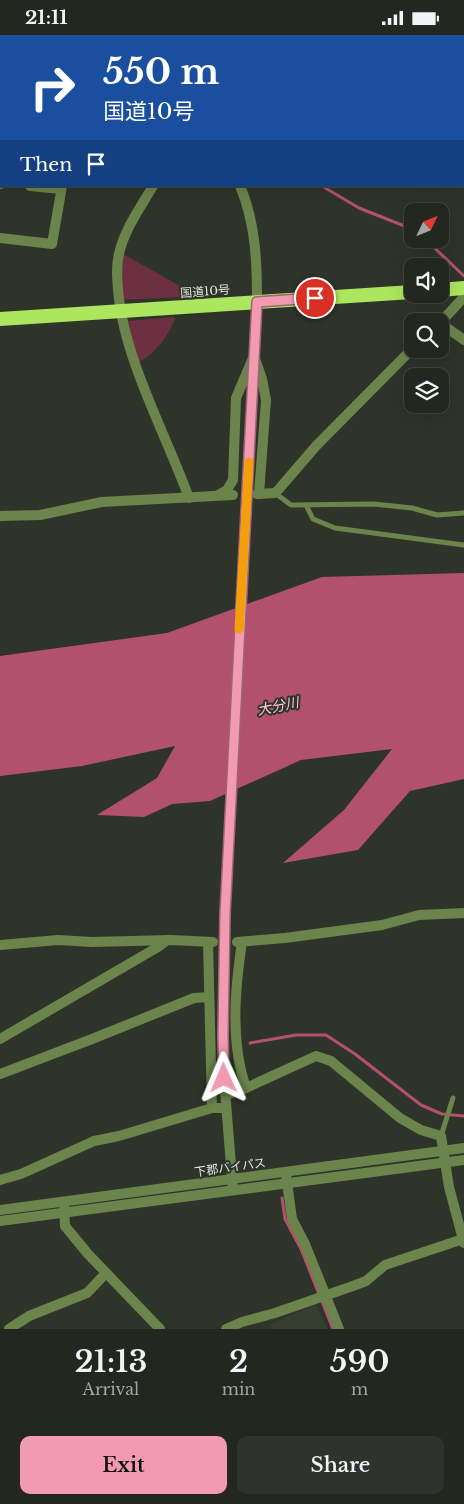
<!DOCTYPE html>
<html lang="en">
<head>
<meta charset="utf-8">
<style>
	:root { --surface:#232720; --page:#2f332d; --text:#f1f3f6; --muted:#a3a5a5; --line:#40443e; --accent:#f19ab1 }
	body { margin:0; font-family:"Libre Baskerville","Noto Sans JP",serif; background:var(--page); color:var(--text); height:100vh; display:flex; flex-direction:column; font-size:19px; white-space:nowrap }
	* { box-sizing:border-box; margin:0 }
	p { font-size:16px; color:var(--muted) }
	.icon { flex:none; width:28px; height:28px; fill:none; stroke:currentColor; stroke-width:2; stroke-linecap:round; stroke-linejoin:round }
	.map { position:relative; height:1294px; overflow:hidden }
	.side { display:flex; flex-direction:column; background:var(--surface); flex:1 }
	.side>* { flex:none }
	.hud { position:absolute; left:0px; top:0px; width:465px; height:152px; box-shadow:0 5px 20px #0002,0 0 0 1px var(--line); background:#1a4fa0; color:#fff; overflow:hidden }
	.needle { width:32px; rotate:47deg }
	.tools { position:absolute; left:404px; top:168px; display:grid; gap:10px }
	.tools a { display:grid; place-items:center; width:45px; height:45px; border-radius:10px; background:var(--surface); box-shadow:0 5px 20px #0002,0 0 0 1px var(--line); font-size:25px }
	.pin { position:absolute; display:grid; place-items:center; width:42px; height:42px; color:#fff; margin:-21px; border:2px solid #fff; border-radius:50%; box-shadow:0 1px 5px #0007 }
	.me { position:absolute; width:55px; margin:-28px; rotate:359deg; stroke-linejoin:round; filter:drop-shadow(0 0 4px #0008) }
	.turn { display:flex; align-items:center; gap:18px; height:105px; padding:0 20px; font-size:22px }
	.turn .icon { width:65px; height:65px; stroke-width:2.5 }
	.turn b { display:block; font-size:35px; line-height:42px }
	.then { display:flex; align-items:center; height:48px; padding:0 20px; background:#0003; gap:10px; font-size:19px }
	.eta { display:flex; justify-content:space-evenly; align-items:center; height:85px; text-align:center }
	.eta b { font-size:30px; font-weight:600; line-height:35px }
	.cta { display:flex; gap:10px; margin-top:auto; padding:10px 20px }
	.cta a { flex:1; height:58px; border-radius:10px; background:var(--accent); color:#111; font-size:20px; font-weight:600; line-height:58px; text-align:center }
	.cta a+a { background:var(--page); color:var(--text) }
	.status { display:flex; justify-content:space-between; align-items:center; height:35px; padding:0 25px; background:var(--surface); direction:ltr }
	.status svg { height:14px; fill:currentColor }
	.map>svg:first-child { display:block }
	.built { fill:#363e2e }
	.green { fill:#6c3042 }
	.water { fill:#b2516e }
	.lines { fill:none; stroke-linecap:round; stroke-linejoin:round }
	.stream { stroke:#b2516e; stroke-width:3 }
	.service { stroke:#6b844c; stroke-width:5 }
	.minor { stroke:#6b844c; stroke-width:10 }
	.tertiary { stroke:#6b844c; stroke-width:10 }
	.trunk { stroke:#ace65e; stroke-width:14 }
	.route-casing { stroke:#9d6473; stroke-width:12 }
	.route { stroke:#f19ab1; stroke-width:9 }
	.slow { stroke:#f59e0b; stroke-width:9 }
	.labels { text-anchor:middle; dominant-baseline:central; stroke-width:4; stroke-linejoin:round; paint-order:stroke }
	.street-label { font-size:12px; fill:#dfe2dc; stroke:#2f342a }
	.water-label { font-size:14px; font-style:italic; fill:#fcc6d3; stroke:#2f342a }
</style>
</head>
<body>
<div class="status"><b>21:11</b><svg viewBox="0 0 49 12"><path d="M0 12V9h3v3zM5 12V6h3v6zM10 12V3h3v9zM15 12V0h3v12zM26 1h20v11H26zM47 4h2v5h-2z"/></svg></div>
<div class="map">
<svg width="464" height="1294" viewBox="0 0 464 1294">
	<rect width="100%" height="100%" fill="#2f342a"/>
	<path class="built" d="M316,1270L328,1294H272L270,1289Z"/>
	<g class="green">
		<path d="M123,219L187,255L181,262L122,265L120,248Z"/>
		<path d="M174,282L175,284C167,302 157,317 139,327L134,314L128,286Z"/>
	</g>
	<path class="water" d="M464,538V744L410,756L358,815L283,828L344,775L392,714L301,725L210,766L172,769L144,782L97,780L157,743L175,711L82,731L0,741V621L167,598L322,542Z"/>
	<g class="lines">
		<g class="stream">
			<path d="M0,94H1"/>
			<path d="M322,151L359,173L412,194"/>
			<path d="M425,204L464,241"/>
			<path d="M250,1008L296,1000H326L355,1019L421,1070L442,1079L464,1081"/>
			<path d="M282,1163L285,1184L301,1214L333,1294"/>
		</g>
		<g class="service">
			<path d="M275,458L291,470L374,469L412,473L437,480L464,478"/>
			<path d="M306,470L313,484L335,493L464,510"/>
			<path d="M441,1101L453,1063"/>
		</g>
		<g class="minor">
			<path d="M248,0L253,1"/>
			<path d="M208,1V0"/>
			<path d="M285,1V0"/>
			<path d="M334,1L335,0"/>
			<path d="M0,149H1"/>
			<path d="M30,151L61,154"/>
			<path d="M153,151C140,173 124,195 119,219C116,231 117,242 118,254C123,322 165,397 189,463"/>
			<path d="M0,203L52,209L62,151"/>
			<path d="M440,288L464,262"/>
			<path d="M440,288L464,305"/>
			<path d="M254,321L262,344L266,365L259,459"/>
			<path d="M257,459L275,458L279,454L316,411L412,314"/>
			<path d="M218,460L227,455L233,445L236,363L253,323"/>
			<path d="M0,481L40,480L102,467L233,460"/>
			<path d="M208,907L212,1073H226"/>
			<path d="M237,907L285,903L382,890L419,880L464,878"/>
			<path d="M242,907C235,954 230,1007 246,1053"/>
			<path d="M0,910L58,905L92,907L171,905L213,907"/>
			<path d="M0,1004L158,912L167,905"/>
			<path d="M0,1039L92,1004L194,963L209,962"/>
			<path d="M226,1060L246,1053L316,1021L331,1026L400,1083L421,1095L441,1101L449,1152L464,1208"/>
			<path d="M286,1140L292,1184L305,1209L339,1294"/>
			<path d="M0,1145L21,1139L94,1106L119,1101L212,1073"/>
			<path d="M64,1169L65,1191L88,1219L160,1294"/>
			<path d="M9,1294L29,1281L87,1258L106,1238"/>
			<path d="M226,1294L242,1287L275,1278L353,1251L366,1246L385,1230L463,1204"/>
		</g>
		<g class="tertiary">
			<path d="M47,0L50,1"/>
			<path d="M233,1155L224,1043L223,1001L225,879L257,267C257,227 256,189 240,151"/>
			<path d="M0,1175L464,1113"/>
			<path d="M0,1186L464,1125"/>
		</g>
		<g class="trunk">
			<path d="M440,255L464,253"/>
			<path d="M0,284L412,257"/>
		</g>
	</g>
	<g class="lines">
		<defs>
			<path id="route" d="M224,1043L223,1001L225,879L257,267L315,263"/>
		</defs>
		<use href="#route" class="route-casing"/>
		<use href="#route" class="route"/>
		<path class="slow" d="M239,594L249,427"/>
	</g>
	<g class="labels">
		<g class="street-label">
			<text transform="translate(205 256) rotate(-4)">国道10号</text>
			<text transform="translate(230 1132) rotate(-8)">下郡バイパス</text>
		</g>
		<g class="water-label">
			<text transform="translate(278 671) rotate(-11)">大分川</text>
		</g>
	</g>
</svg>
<div class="tools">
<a><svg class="needle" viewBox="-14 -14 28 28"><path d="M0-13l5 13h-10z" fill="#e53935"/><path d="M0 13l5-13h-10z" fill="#a3a5a5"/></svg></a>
<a><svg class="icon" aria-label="sound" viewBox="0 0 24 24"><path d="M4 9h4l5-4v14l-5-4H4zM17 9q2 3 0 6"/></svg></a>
<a><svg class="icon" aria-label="search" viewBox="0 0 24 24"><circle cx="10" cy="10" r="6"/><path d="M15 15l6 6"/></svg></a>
<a><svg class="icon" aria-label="layers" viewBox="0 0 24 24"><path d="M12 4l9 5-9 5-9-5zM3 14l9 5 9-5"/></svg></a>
</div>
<div class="pin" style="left:315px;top:263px;background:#d93025"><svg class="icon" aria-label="arrive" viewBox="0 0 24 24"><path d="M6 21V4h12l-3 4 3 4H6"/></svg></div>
<svg class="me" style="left:224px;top:1043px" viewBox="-20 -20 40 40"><path d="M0-17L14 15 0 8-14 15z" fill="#f19ab1" stroke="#fff" stroke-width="4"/></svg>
<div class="hud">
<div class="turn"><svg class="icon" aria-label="right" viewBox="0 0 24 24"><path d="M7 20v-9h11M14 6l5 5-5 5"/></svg><div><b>550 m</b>国道10号</div></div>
<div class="then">Then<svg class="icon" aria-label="arrive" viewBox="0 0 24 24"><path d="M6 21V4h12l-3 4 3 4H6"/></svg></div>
</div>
</div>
<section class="side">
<div class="eta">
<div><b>21:13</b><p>Arrival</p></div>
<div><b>2</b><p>min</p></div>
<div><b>590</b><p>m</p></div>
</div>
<div class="cta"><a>Exit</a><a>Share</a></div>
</section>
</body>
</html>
